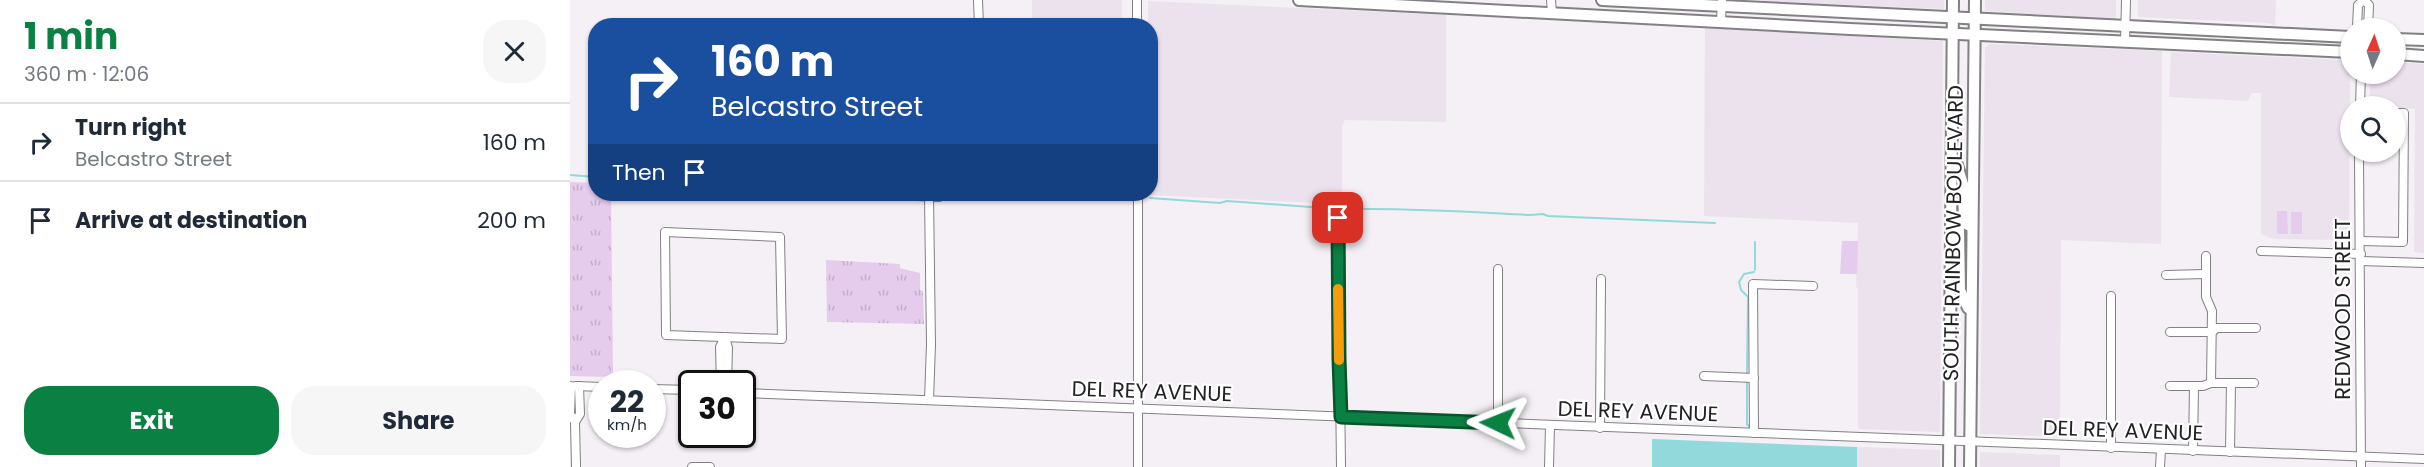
<!DOCTYPE html>
<html lang="en">
<head>
<meta charset="utf-8">
<style>
	:root { --surface:#fff; --page:#f6f6f7; --text:#1f2937; --muted:#747a83; --line:#e0e1e3; --accent:#0b8043 }
	body { margin:0; font-family:Poppins,sans-serif; background:var(--page); color:var(--text); height:100vh; display:flex; flex-direction:column; font-size:22px; white-space:nowrap }
	* { box-sizing:border-box; margin:0 }
	p { font-size:20px; color:var(--muted) }
	.icon { flex:none; width:33px; height:33px; fill:none; stroke:currentColor; stroke-width:2; stroke-linecap:round; stroke-linejoin:round }
	.map { position:relative; flex:1; overflow:hidden }
	.sheet { display:flex; flex-direction:column; background:var(--surface); width:570px }
	.sheet>* { flex:none }
	.hud { position:absolute; left:18px; top:18px; width:570px; height:183px; border-radius:24px; box-shadow:0 2px 4px #0004; background:#1a4fa0; color:#fff; overflow:hidden }
	.needle { width:39px; rotate:3deg }
	.tools { position:absolute; left:1770px; top:18px; display:grid; gap:12px }
	.tools a { display:grid; place-items:center; width:66px; height:66px; border-radius:50%; background:var(--surface); box-shadow:0 2px 4px #0004; font-size:30px }
	.speed { position:absolute; left:18px; top:370px; display:flex; gap:12px; font-size:30px; font-weight:700; text-align:center }
	.speed>* { display:grid; place-content:center; width:78px; height:78px; border-radius:50%; background:var(--surface); box-shadow:0 2px 4px #0004; line-height:1 }
	.speed small { font-size:15px; font-weight:400 }
	.speed .limit { border:3px solid #111; border-radius:9px; background:#fff; color:#111 }
	.pin { position:absolute; display:grid; place-items:center; width:51px; height:51px; color:#fff; margin:-26px; border-radius:12px; box-shadow:0 3px 9px #0006 }
	.me { position:absolute; width:66px; margin:-33px; rotate:272deg; stroke-linejoin:round; filter:drop-shadow(0 0 4px #0008) }
	.turn { display:flex; align-items:center; gap:21px; height:126px; padding:0 24px; font-size:27px }
	.turn .icon { width:78px; height:78px; stroke-width:2.5 }
	.turn b { display:block; font-size:42px; line-height:51px }
	.then { display:flex; align-items:center; height:57px; padding:0 24px; background:#0003; gap:12px; font-size:22px }
	.round { display:grid; place-items:center; flex:none; width:63px; height:63px; border-radius:24px; background:var(--page) }
	.head { display:flex; align-items:center; justify-content:space-between; height:102px; padding:0 24px }
	h1 { font-size:36px; font-weight:700; line-height:45px; color:var(--accent) }
	.primary-button { display:flex; gap:12px; margin-top:auto; padding:12px 24px }
	.primary-button a { flex:1; height:69px; border-radius:24px; background:var(--accent); color:#fff; font-size:24px; font-weight:700; line-height:69px; text-align:center }
	.primary-button a+a { background:var(--page); color:var(--text) }
	ul { padding:0; list-style:none }
	li { display:flex; align-items:center; gap:18px; height:78px; padding:0 24px; border-top:2px solid var(--line) }
	li div { flex:1 }
	li b { display:block; font-size:22px }
	li em { font-style:normal }
	main { display:flex; flex:1; min-height:0 }
	.map>svg:first-child { display:block }
	.built { fill:#ebe2ed }
	.grass { fill:url(#grass-tufts) }
	.garden { fill:#e5ccec }
	.water { fill:#91d9da }
	.lines { fill:none; stroke-linecap:round; stroke-linejoin:round }
	.stream { stroke:#91d9da; stroke-width:2 }
	.minor-casing { stroke:#838084; stroke-width:10 }
	.major-casing { stroke:#838084; stroke-width:14 }
	.minor { stroke:#fff; stroke-width:8 }
	.major { stroke:#fff; stroke-width:10 }
	.route-casing { stroke:#07532c; stroke-width:15 }
	.route { stroke:#0b8043; stroke-width:10 }
	.slow { stroke:#f59e0b; stroke-width:10 }
	.labels { text-anchor:middle; dominant-baseline:central; stroke-width:4.5; stroke-linejoin:round; paint-order:stroke }
	.street-label { font-size:21px; fill:#222123; stroke:#fff }
</style>
</head>
<body>
<main>
<section class="sheet">
<div class="head"><div><h1>1 min</h1><p>360 m · 12:06</p></div><a class="round"><svg class="icon" aria-label="close" viewBox="0 0 24 24"><path d="M6 6l12 12M18 6L6 18"/></svg></a></div>
<ul>
<li><svg class="icon" aria-label="right" viewBox="0 0 24 24"><path d="M7 20v-9h11M14 6l5 5-5 5"/></svg><div><b>Turn right</b><p>Belcastro Street</p></div><em>160 m</em></li>
<li><svg class="icon" aria-label="arrive" viewBox="0 0 24 24"><path d="M6 21V4h12l-3 4 3 4H6"/></svg><div><b>Arrive at destination</b></div><em>200 m</em></li>
</ul>
<div class="primary-button"><a>Exit</a><a>Share</a></div>
</section>
<div class="map">
<svg width="1854" height="467" viewBox="0 0 1854 467">
	<defs>
		<pattern id="grass-tufts" width="24" height="20" patternUnits="userSpaceOnUse" patternTransform="scale(1.5)"><rect width="24" height="20" fill="#e5ccec"/><path d="M3 7l-1-3M5 7V3M7 7l1-3M15 17l-1-3M17 17v-4M19 17l1-3" fill="none" stroke="#c4afca"/></pattern>
	</defs>
	<rect width="100%" height="100%" fill="#f4f0f5"/>
	<g class="built">
		<rect x="462" y="0" width="90" height="25"/>
		<path d="M1374,0V9L1193,1V0Z"/>
		<path d="M1415,0H1546V19L1415,11Z"/>
		<path d="M1568,0H1706L1705,26L1699,23L1568,17Z"/>
		<path d="M578,1L876,15V122L775,120L772,126V204L579,195L580,26L578,25Z"/>
		<path d="M1135,28L1373,41L1370,432L1288,429V289L1286,287L1288,223L1134,216Z"/>
		<path d="M1419,44L1592,51L1591,244L1491,240L1490,437L1410,434L1415,48Z"/>
		<path d="M1601,52L1775,60L1780,63L1779,240L1703,239L1691,234V93H1682L1678,101L1599,97Z"/>
		<path d="M1826,62L1854,64V253L1844,252L1845,109L1800,106V74H1826Z"/>
		<path d="M1287,447L1370,450V467H1287Z"/>
		<path d="M1410,452L1490,455V467H1410Z"/>
	</g>
	<g class="grass">
		<path d="M0,182L25,183L26,194H41L43,377L0,376Z"/>
		<path d="M256,260L330,264V268L350,273V290L353,291L354,324L257,322Z"/>
	</g>
	<g class="garden">
		<path d="M1707,211H1717L1718,234H1707Z"/>
		<rect x="1721" y="212" width="11" height="22"/>
		<path d="M1272,241H1288L1287,274H1270Z"/>
	</g>
	<path class="water" d="M1082,439L1287,447V467H1082Z"/>
	<g class="lines">
		<g class="stream">
			<path d="M0,175L26,177"/>
			<path d="M527,194L551,196"/>
			<path d="M374,195L398,194"/>
			<path d="M580,198L650,203L657,201L754,208C764,205 775,209 786,209C844,208 902,212 960,215L973,214L978,216L1145,223"/>
			<path d="M1185,270V242"/>
			<path d="M1177,374L1178,297L1171,290L1169,282L1174,274L1184,272"/>
			<path d="M1177,380V425H1179V428"/>
		</g>
		<defs>
			<g id="minor">
				<path d="M408,0L409,26"/>
				<path d="M567,0V26"/>
				<path d="M981,0L982,13"/>
				<path d="M1794,0L1799,5L1798,28"/>
				<path d="M1151,21L1152,0"/>
				<path d="M1787,28L1788,5L1794,0"/>
				<path d="M1555,42L1556,0"/>
				<path d="M1790,106L1791,74"/>
				<path d="M1789,152L1791,467"/>
				<path d="M302,194L369,197"/>
				<path d="M359,196L361,344L359,400"/>
				<path d="M768,218L771,467"/>
				<path d="M95,232L210,237L212,339L96,335Z"/>
				<path d="M1791,241L1833,242L1834,113H1826"/>
				<path d="M1691,251L1791,254"/>
				<path d="M1636,256V297L1642,311L1641,383H1661L1660,452"/>
				<path d="M1791,261L1854,263"/>
				<path d="M1596,275L1636,274"/>
				<path d="M1600,332H1642L1647,328H1686"/>
				<path d="M155,337L158,348L157,384"/>
				<path d="M1134,376L1184,378"/>
				<path d="M1661,383H1684"/>
				<path d="M151,384L150,347L155,337"/>
				<path d="M1,386L0,414L5,422"/>
				<path d="M6,386L32,387"/>
				<path d="M1600,386H1633L1641,383"/>
				<path d="M82,389L122,390"/>
				<path d="M172,393L1854,459"/>
				<path d="M928,423V269"/>
				<path d="M1030,428L1031,279"/>
				<path d="M1184,433L1183,284L1243,286"/>
				<path d="M1541,448V296"/>
				<path d="M1623,451L1624,386"/>
				<path d="M6,467L5,422L10,414L9,386"/>
				<path d="M122,467H140"/>
				<path d="M568,467V194"/>
				<path d="M979,467L980,426"/>
				<path d="M1590,467L1591,450"/>
			</g>
			<g id="major">
				<path d="M729,0L1280,29L1780,52"/>
				<path d="M1032,0L1780,37"/>
				<path d="M1826,39L1854,40"/>
				<path d="M1826,54L1854,56"/>
				<path d="M1385,159L1393,184L1394,223L1402,227"/>
				<path d="M1381,222L1386,224L1389,230L1390,290L1398,308"/>
				<path d="M1379,467L1383,0"/>
				<path d="M1400,467L1405,0"/>
			</g>
		</defs>
		<use href="#minor" class="minor-casing"/>
		<use href="#major" class="major-casing"/>
		<use href="#minor" class="minor"/>
		<use href="#major" class="major"/>
	</g>
	<g class="lines">
		<defs>
			<path id="route" d="M768,218L769,359L771,417L928,423"/>
		</defs>
		<use href="#route" class="route-casing"/>
		<use href="#route" class="route"/>
		<path class="slow" d="M768,289L769,360"/>
	</g>
	<g class="labels">
		<g class="street-label">
			<text transform="translate(1383 233) rotate(-89)">SOUTH RAINBOW BOULEVARD</text>
			<text transform="translate(1772 309) rotate(-90)">REDWOOD STREET</text>
			<text transform="translate(582 391) rotate(2)">DEL REY AVENUE</text>
			<text transform="translate(1068 411) rotate(2)">DEL REY AVENUE</text>
			<text transform="translate(1553 430) rotate(2)">DEL REY AVENUE</text>
		</g>
	</g>
</svg>
<div class="tools">
<a><svg class="needle" viewBox="-14 -14 28 28"><path d="M0-13l5 13h-10z" fill="#e53935"/><path d="M0 13l5-13h-10z" fill="#747a83"/></svg></a>
<a><svg class="icon" aria-label="search" viewBox="0 0 24 24"><circle cx="10" cy="10" r="6"/><path d="M15 15l6 6"/></svg></a>
</div>
<div class="speed"><div>22<small>km/h</small></div><div class="limit">30</div></div>
<div class="pin" style="left:768px;top:218px;background:#d93025"><svg class="icon" aria-label="arrive" viewBox="0 0 24 24"><path d="M6 21V4h12l-3 4 3 4H6"/></svg></div>
<svg class="me" style="left:928px;top:423px" viewBox="-20 -20 40 40"><path d="M0-17L14 15 0 8-14 15z" fill="#0b8043" stroke="#fff" stroke-width="4"/></svg>
<div class="hud">
<div class="turn"><svg class="icon" aria-label="right" viewBox="0 0 24 24"><path d="M7 20v-9h11M14 6l5 5-5 5"/></svg><div><b>160 m</b>Belcastro Street</div></div>
<div class="then">Then<svg class="icon" aria-label="arrive" viewBox="0 0 24 24"><path d="M6 21V4h12l-3 4 3 4H6"/></svg></div>
</div>
</div>
</main>
</body>
</html>
